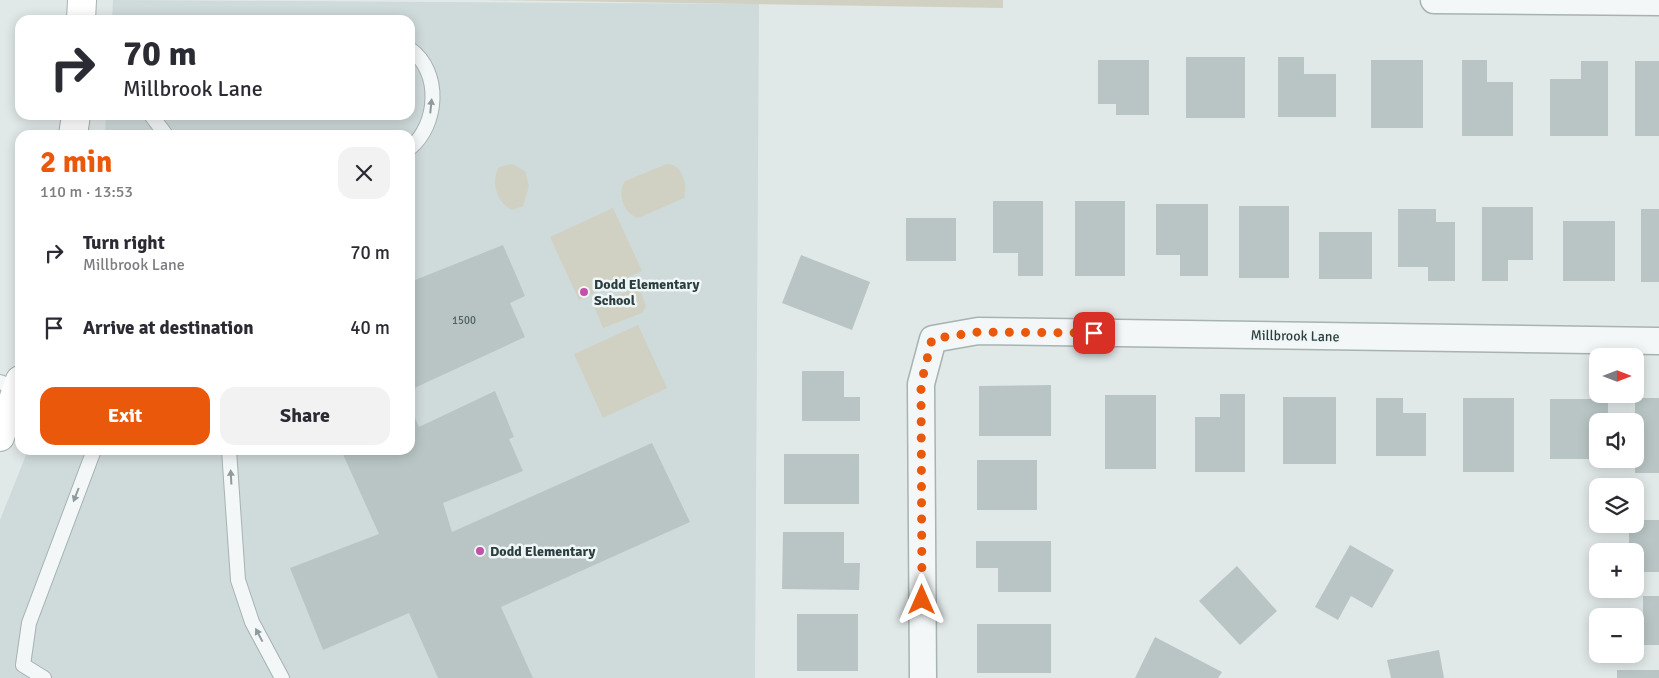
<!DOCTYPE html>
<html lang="en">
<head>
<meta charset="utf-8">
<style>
	:root { --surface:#fff; --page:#f2f2f3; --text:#2b2b33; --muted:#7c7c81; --accent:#ea580c }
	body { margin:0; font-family:Signika,sans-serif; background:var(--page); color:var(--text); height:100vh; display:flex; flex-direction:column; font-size:19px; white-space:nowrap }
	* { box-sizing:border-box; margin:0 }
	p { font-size:16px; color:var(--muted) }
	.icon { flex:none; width:28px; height:28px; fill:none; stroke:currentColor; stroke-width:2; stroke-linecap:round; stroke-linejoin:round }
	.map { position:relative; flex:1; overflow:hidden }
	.drawer { position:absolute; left:15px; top:130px; width:400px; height:325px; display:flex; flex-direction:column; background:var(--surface); border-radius:15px; box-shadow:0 2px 12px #0003 }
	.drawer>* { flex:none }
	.hud { position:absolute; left:15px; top:15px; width:400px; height:105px; border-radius:15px; box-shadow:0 2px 12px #0003; background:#fff; color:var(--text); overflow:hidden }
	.needle { width:32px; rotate:90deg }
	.buttons { position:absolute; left:1589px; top:348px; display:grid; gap:10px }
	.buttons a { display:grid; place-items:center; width:55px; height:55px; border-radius:10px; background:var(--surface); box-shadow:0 2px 12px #0003; font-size:25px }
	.pin { position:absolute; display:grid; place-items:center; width:42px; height:42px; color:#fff; margin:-21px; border-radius:10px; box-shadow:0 2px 8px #0006 }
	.me { position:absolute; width:55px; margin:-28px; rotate:0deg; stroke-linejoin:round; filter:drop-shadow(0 0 4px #0008) }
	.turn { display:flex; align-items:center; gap:18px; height:105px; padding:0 25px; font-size:22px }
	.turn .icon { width:65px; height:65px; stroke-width:2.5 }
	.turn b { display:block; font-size:35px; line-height:42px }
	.round { display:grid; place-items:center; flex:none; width:52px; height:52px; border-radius:15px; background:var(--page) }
	.head { display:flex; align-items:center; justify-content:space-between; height:85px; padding:0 25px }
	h1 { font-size:30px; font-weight:700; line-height:38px; color:var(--accent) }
	.action { display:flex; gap:10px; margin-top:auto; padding:10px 25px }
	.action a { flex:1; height:58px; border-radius:15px; background:var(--accent); color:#fff; font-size:20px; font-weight:700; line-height:58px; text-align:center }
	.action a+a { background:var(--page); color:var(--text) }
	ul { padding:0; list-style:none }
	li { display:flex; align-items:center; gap:15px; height:75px; padding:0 25px }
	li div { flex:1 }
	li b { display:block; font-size:19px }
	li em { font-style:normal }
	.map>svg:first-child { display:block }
	.built { fill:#cfdada }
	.green { fill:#d0d1c3 }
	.building { fill:#b9c5c5 }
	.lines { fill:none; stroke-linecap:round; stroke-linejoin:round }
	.lane-casing { stroke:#a7b2b2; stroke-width:16 }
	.street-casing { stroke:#a7b2b2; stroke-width:29 }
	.secondary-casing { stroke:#a7b2b2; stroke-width:30 }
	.lane { stroke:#f3f7f7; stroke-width:14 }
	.street { stroke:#f3f7f7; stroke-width:26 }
	.secondary { stroke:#fff; stroke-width:28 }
	.oneway { fill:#8f9a9b }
	.route { stroke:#ea580c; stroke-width:9; stroke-dasharray:0 16.2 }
	.poi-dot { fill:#c251a9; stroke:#f0f6f6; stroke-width:2 }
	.labels { text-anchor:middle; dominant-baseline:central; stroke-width:5; stroke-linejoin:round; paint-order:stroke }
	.number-label { font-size:11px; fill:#4e6060 }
	.poi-label { font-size:14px; font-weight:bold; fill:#2b3e3f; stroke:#f0f6f6; text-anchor:start }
	.street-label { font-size:14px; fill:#2b3e3f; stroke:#f0f6f6 }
</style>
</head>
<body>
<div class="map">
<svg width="1659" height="678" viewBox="0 0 1659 678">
	<rect width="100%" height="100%" fill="#e1e8e8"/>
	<path class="built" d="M113,0L759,4L755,678H0V520L28,450H410V135H105L106,115H410V20H112Z"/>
	<g class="green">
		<path d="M484,0H1003V8Z"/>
		<path d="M512,164L525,171L529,186L523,206L512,210C497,203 490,182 499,167Z"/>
		<path d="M667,164C682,164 688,185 684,198L638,218C623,213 617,194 625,181Z"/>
		<path d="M613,208L642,271L579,300L550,237Z"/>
		<path d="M639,287L646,306L642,313L603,328L595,308L600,302Z"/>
		<path d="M638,325L667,388L603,418L574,354Z"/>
	</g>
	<g class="building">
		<rect x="1186" y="57" width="59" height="61"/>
		<path d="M1278,57H1304V74H1336V117H1278Z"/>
		<path d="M1098,60H1149V115H1116V104H1098Z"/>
		<rect x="1371" y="60" width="52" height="68"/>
		<path d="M1462,60H1487V82H1513V136H1462Z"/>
		<path d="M1581,61H1608V136H1550V79H1581Z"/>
		<rect x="1635" y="61" width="24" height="75"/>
		<path d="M993,201H1043V276H1018V253H993Z"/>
		<rect x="1075" y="201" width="50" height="75"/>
		<path d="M1156,204H1208V276H1180V255H1156Z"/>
		<rect x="1239" y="206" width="50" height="72"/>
		<path d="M1482,207H1533V260H1508V281H1482Z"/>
		<path d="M1398,209H1436V222H1455V281H1428V267H1398Z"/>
		<rect x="1641" y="209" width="18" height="73"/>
		<rect x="906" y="218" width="50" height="43"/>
		<rect x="1563" y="221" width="52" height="60"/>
		<rect x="1319" y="232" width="53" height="47"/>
		<path d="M503,245L525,296L510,303L525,337L410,390V282Z"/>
		<path d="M801,255L870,282L852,330L782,303Z"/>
		<path d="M802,371H844V397H860V421H802Z"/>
		<path d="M1051,385V436H979V386Z"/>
		<path d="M495,391L514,437L509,439L523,471L443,503L452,532L652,443L690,522L501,607L533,678H438L409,613L323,650L290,568L379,534L341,450H410V407L419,427Z"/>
		<path d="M1220,394H1245V472H1195V417H1220Z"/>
		<rect x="1105" y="395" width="51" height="74"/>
		<rect x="1283" y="397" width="53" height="67"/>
		<path d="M1376,398H1403V413H1426V456H1376Z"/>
		<rect x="1463" y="398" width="51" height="74"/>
		<rect x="1635" y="398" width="24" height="75"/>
		<path d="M1550,399H1608V421H1598V459H1550Z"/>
		<rect x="784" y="454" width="75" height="50"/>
		<rect x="977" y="460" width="60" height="50"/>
		<path d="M1635,520H1659V572H1635V551H1629V524H1635Z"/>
		<path d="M783,532H844V563H860L859,590L782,589Z"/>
		<path d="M976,541H1051V592H998V568H976Z"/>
		<path d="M1350,545L1394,570L1372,608L1351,596L1338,620L1315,607Z"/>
		<path d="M1237,566L1277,611L1240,645L1199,601Z"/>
		<rect x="1643" y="596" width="16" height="49"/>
		<rect x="797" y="614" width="61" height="57"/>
		<rect x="977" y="624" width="74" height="49"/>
		<path d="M1155,637L1222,672L1218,678H1135Z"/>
		<path d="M1439,650L1444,678H1391L1387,660Z"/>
		<rect x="1617" y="670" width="42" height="8"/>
	</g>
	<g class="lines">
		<defs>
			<g id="lane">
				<path d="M410,49C442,72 438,125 410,148"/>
				<path d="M151,115L166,135"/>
				<path d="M0,382L17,388"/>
				<path d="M229,450L238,580L252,622L282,678"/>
				<path d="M44,678L23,665L29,623L94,450"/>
			</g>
			<g id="street">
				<path d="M1434,0L1659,2"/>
				<path d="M923,678L921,384L933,339L978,331L1659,341"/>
			</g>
			<g id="secondary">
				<path d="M81,20L82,0"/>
				<path d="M73,135L76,115"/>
				<path d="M0,437L20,380"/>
			</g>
		</defs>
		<use href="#lane" class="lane-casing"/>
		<use href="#street" class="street-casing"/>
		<use href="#secondary" class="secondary-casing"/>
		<use href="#lane" class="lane"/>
		<use href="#street" class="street"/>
		<use href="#secondary" class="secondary"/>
	</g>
	<defs><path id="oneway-solid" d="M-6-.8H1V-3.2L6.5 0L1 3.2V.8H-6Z" transform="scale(1.25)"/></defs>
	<g class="oneway">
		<use href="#oneway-solid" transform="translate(431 106) rotate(-84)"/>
		<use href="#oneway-solid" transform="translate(231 477) rotate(-93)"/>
		<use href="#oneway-solid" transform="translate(76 495) rotate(111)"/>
		<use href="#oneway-solid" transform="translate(259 635) rotate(-118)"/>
	</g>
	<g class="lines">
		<path class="route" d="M922,600L921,384L932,339L978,332L1094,333"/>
	</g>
	<g class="poi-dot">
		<circle cx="584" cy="292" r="5"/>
		<circle cx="480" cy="551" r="5"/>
	</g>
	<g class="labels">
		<g class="number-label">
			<text x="464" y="320">1500</text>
		</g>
		<g class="poi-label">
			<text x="594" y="284">Dodd Elementary<tspan x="594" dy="16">School</tspan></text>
			<text x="490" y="551">Dodd Elementary</text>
		</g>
		<g class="street-label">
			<text transform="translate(1295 336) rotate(1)">Millbrook Lane</text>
		</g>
	</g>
</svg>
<div class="buttons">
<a><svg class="needle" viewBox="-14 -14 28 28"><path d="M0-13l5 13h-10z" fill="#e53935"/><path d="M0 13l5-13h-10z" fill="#7c7c81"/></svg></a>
<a><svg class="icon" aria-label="sound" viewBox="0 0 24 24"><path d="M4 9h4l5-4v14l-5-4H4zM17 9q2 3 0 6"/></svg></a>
<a><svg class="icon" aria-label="layers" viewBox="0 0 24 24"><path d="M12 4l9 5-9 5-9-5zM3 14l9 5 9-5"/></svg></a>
<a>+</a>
<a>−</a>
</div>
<div class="pin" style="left:1094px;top:333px;background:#d93025"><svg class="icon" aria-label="arrive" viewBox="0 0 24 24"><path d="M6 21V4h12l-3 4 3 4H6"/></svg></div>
<svg class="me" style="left:922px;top:600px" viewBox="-20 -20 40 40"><path d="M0-17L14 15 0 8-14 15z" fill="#ea580c" stroke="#fff" stroke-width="4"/></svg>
<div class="hud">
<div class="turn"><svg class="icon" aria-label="right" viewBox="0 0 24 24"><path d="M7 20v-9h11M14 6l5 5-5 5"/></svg><div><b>70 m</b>Millbrook Lane</div></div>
</div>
<section class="drawer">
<div class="head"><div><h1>2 min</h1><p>110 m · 13:53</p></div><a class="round"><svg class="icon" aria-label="close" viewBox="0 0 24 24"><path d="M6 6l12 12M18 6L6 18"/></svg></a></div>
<ul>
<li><svg class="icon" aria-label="right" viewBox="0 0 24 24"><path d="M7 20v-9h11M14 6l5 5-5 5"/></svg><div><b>Turn right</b><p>Millbrook Lane</p></div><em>70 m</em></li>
<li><svg class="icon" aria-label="arrive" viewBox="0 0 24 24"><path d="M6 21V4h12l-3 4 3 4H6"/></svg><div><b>Arrive at destination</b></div><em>40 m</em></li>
</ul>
<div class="action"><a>Exit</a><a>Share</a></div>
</section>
</div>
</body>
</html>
